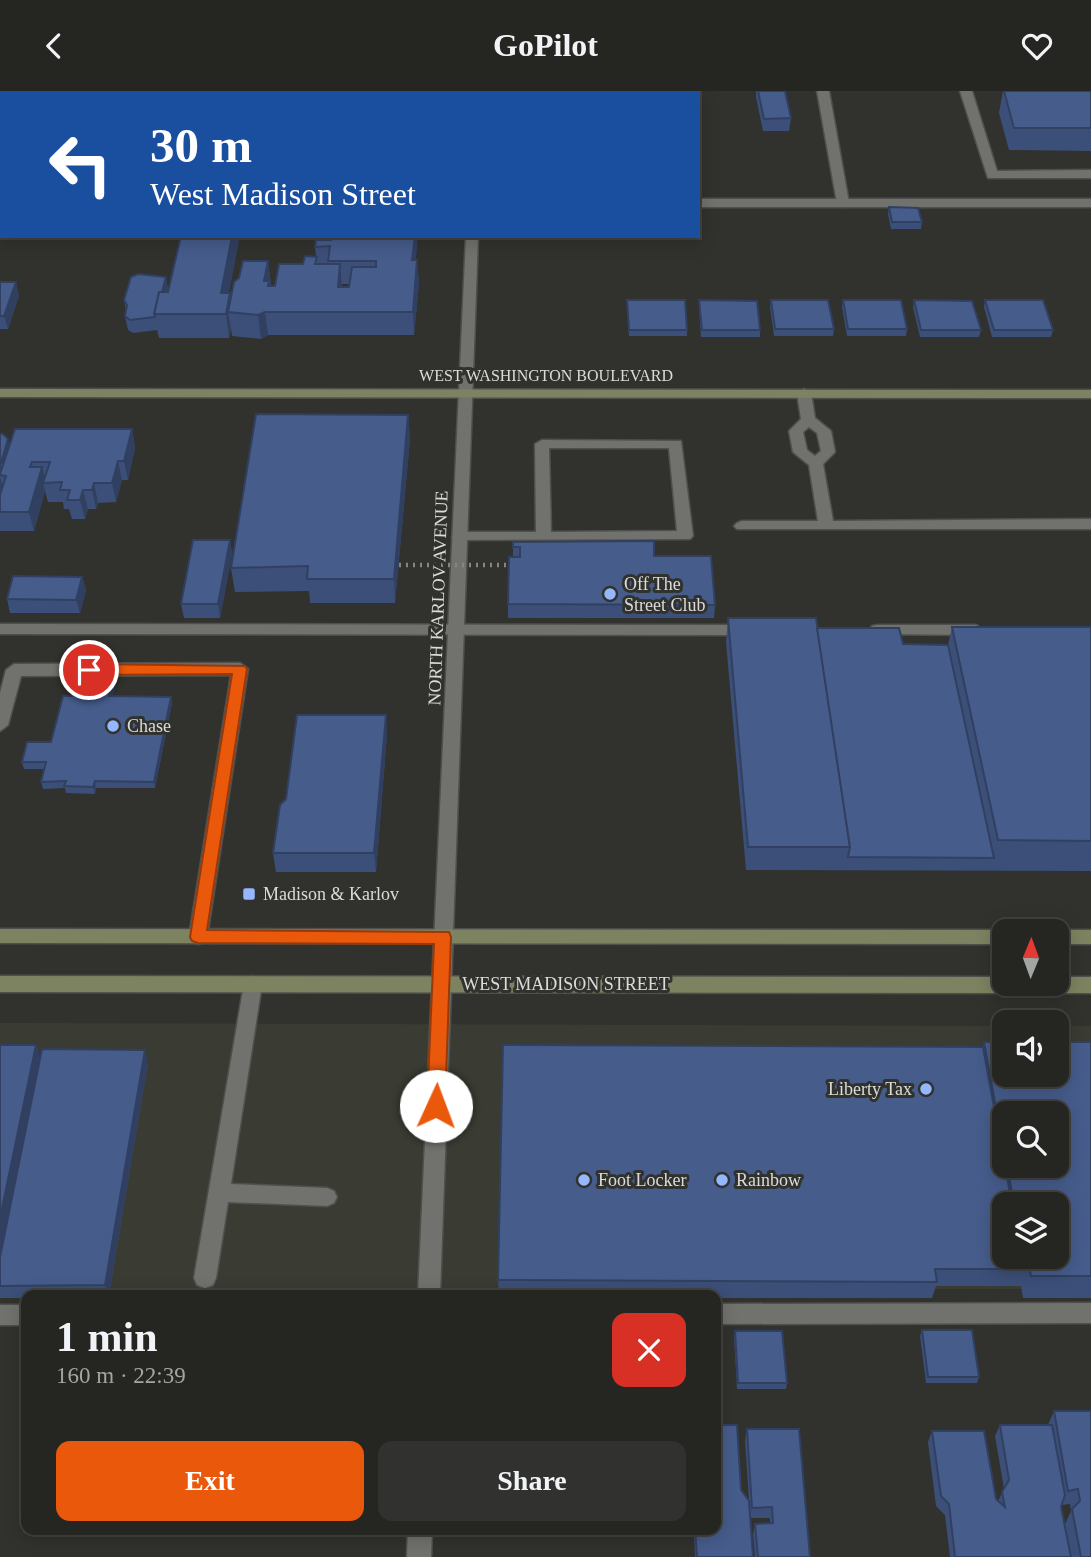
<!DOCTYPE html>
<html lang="en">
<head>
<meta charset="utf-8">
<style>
	:root { --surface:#252622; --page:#31322f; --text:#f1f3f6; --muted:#a3a5a5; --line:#424340; --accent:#ea580c }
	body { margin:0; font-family:"Times New Roman",serif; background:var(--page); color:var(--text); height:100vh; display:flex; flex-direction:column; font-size:26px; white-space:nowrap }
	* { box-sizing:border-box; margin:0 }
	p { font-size:23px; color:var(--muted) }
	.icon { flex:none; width:38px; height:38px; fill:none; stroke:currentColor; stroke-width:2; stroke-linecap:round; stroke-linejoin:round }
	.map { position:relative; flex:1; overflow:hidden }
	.panel { position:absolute; left:21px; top:1199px; width:700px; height:245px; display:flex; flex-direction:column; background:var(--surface); border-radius:14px; box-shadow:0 4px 18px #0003,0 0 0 2px var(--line) }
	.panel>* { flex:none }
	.hud { position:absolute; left:0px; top:0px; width:700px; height:147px; box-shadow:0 4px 18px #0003,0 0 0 2px var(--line); background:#1a4fa0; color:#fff; overflow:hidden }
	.needle { width:46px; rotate:1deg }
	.buttons { position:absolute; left:992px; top:828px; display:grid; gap:14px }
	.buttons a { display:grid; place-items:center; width:77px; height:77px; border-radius:14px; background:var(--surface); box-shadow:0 4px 18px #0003,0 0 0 2px var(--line); font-size:35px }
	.pin { position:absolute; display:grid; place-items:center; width:60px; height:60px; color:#fff; margin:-30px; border:4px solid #fff; border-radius:50%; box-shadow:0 2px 7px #0007 }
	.me { position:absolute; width:77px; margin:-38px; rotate:2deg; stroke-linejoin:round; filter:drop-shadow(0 0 5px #0008) }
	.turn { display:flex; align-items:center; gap:24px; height:147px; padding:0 35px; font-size:32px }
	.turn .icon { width:91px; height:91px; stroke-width:2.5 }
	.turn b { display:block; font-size:49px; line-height:60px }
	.round { display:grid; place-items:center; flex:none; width:74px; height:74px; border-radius:14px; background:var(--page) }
	.summary { display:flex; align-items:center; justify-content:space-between; height:119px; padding:0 35px }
	h1 { font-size:42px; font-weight:700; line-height:52px }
	.primary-button { display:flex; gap:14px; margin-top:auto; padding:14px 35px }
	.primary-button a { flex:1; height:80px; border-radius:14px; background:var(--accent); color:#fff; font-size:28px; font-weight:700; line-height:80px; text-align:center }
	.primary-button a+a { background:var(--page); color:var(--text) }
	header { display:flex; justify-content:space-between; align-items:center; height:91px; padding:0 35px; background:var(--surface); font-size:32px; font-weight:700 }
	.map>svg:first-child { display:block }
	.built { fill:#3a3c33; fill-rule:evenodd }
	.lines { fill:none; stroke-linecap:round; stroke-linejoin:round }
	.lane-casing { stroke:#4f504d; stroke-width:3 }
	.street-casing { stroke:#4f504d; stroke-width:3 }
	.secondary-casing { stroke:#4f504d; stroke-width:3 }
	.lane { fill:#71726e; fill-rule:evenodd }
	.street { fill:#71726e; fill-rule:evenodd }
	.secondary { fill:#7d8260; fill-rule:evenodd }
	.path-bridge { stroke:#858683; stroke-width:4.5; stroke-dasharray:2 5; stroke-linecap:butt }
	.wall { fill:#3c4f78; fill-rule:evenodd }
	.shaded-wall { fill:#314061 }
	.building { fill:#465c8b; stroke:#314061; stroke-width:2 }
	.route { fill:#ea580c; stroke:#983908; stroke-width:2 }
	.poi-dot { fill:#95b7fd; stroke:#31322e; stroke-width:2.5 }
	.labels { text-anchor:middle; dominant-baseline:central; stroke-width:6; stroke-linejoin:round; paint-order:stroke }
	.far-street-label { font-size:16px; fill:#dbdcda; stroke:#31322e }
	.poi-label { font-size:18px; fill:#dbdcda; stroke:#31322e; text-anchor:start }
	.street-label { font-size:18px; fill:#dbdcda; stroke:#31322e }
</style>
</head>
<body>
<header><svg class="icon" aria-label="back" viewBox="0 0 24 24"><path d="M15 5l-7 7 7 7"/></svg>GoPilot<svg class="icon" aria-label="heart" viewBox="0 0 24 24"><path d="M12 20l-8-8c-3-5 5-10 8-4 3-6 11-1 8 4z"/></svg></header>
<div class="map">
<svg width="1091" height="1466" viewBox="0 0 1091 1466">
	<rect width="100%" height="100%" fill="#31322e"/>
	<path class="built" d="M0,932L1004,935V984H1057V935H1091V1198L0,1199ZM1004,1022H1057V1074H1004ZM1004,1113H1057V1166H1004Z"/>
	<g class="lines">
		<defs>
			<g id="lane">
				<path d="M960,0H972L997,80L1091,79V87H988Z"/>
				<rect x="0" y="107" width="2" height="8"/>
				<rect x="698" y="108" width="393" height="8"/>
				<path d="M804,298L811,302L815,327L831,340L835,361L823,373L833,430L1091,428V438H737L734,435L737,432L742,430H818L809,374L793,361L789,340L801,328L797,302ZM809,336L817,342L821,360L815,365L807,359L803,341Z"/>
				<path d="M542,349L681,350L693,445L690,448L455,449L452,446L460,441H536L535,353ZM549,357H669L677,440L551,441Z"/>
				<path d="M0,533L748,534L756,539L748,544L0,543Z"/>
				<path d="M878,534H976L984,539L976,544L872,543L870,539L872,535Z"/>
				<path d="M240,572L248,578L207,846L205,851L198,853L191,851L189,846L231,584L21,585L8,634L0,640V602L6,579L14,573Z"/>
				<path d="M253,885L260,888L262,893L231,1093L327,1097L334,1100L337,1106L334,1112L327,1115L228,1111L216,1187L213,1194L205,1197L197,1194L194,1187L244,893L246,888Z"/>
				<path d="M1091,1212V1232L716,1233V1213Z"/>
				<rect x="0" y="1214" width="26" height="20"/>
			</g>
			<g id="street">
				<rect x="471" y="0" width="12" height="2"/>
				<path d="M817,0H829L849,112L843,116L837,112Z"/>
				<path d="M466,145H478L440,1204H418Z"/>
				<path d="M408,1438H432L431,1466H407Z"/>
			</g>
			<g id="secondary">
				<path d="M0,298L1091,299V307L0,306Z"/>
				<path d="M0,838L1004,839L1008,840H1004V853L0,852Z"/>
				<path d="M1057,839H1091V853H1057V840H1053Z"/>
				<path d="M0,885L1004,886V892H1057V886H1091V902L0,901Z"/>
			</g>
		</defs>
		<use href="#lane" class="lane-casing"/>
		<use href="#street" class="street-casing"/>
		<use href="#secondary" class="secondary-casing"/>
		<use href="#lane" class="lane"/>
		<use href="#street" class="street"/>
		<use href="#secondary" class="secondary"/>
		<path class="path-bridge" d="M399,474H514"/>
	</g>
	<g class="wall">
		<path d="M756,0H785L791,27L789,40H763L756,6Z"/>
		<path d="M1003,0H1091V60L1009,59L999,22Z"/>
		<rect x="0" y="2" width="2" height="47"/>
		<path d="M889,116L922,131L921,138H891L888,123Z"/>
		<path d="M316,149L416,169L419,192L414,244H268L261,248L232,245L231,237L229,247H159L157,239L133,242L128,239L125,225L126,219L124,209L166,186L168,199L230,202L231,209L268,170L271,195H275L303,173L316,166L315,156ZM342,193H349V196H342Z"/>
		<path d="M0,191L19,204L8,238H0Z"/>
		<path d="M627,209L687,239V245H629Z"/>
		<path d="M699,209L760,239V246H701L699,216Z"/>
		<path d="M771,209L834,238L833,245H774L770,216Z"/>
		<path d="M843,209L907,238L906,245H847L842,216Z"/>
		<path d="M914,209L981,239L979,246H920L913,216Z"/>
		<path d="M985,209L1053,239L1051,246H992L984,216Z"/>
		<path d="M408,324L410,348L395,512H310L309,500L235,501L231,477Z"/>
		<path d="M132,338L135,357L128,389H122L116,411L98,412L96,418H88L85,428H72L69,418H64L63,411H48L45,400L34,440H0V343L10,354Z"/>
		<path d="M230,449L232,463L220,527H184L181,513Z"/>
		<path d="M513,451L654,465L715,514L714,527H508V513L513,466Z"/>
		<path d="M82,486L86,499L80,522H10L7,508Z"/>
		<path d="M728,527L817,537L903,553L948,554L952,536H1091V780L746,779L726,551Z"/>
		<path d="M116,592L112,605L171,606L172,612L155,697H96L95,703L66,702L65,697L43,698L41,691L44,678H24L22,671L51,651L72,605Z"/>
		<path d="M387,643L376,781H276L273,762Z"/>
		<path d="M984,951H1091V1207H1023L1021,1195H936L932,1207H716V1204H499L498,1189L983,956ZM1004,1022L1057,1074H1004ZM1004,1113H1057V1166H1004Z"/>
		<path d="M0,954H36L40,967L148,972L109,1204H26V1207H0Z"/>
		<path d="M922,1239L979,1286L977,1292H926L920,1245Z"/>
		<path d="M735,1240L787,1292L786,1298H737L734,1246Z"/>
		<path d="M1054,1320H1091V1466H950L945,1424L936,1415L928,1351L932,1340L998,1410L1004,1398L995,1345L1000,1334H1048ZM1070,1413L1071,1420L1065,1433L1061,1416L1062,1414Z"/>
		<path d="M747,1338L810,1466H755L753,1443L755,1433L770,1432V1427H750L753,1466H695L694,1446L689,1438H716L741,1399L749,1409L745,1349Z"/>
	</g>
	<g class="shaded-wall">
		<path d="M232,145H240L225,223L221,202Z"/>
		<path d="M415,145H418L414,192L412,169Z"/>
		<path d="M417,169L419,192L414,244L413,221Z"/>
		<path d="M268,170L271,193L270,197L264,190Z"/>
		<path d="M340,173L342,197L338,196Z"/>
		<path d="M166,186L168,199L157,223Z"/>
		<path d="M16,191L19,204L8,238L4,225Z"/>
		<path d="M230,202L232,222L228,221L231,237L229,247L226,223Z"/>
		<path d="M265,221L268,244L261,248L258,224Z"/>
		<path d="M408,324L410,348L395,512L394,488Z"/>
		<path d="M132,338L135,357L128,389L124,370Z"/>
		<path d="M8,348L12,362L6,385H5L1,372Z"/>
		<path d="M118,370L122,389L116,411L112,392Z"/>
		<path d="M42,376L46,392H43L45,400L34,440L29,421Z"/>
		<path d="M0,386L3,396L0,402Z"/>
		<path d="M94,392L98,412L96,418L92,399Z"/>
		<path d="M83,399L88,418L85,428L80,409Z"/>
		<path d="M230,449L232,463L220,527L218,513Z"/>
		<path d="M82,486L86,499L80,522L76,509Z"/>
		<path d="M114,585L116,592L111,612L109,605Z"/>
		<path d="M171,606L172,612L155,697L154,691Z"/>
		<path d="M386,624L387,643L376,781L374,762Z"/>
		<path d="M95,690L96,697L95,703L93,696Z"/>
		<path d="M36,954L42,972L0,1180V1127Z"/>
		<path d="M145,959L148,972L109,1204H108L105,1194Z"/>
	</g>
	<g class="building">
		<path d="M347,0H422L421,2H347Z"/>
		<path d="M758,0H785L791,27L764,28Z"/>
		<path d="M1004,0H1091V37H1014Z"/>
		<path d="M0,2H22H2V37H0Z"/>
		<rect x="0" y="112" width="2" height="13"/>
		<path d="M889,116L918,117L922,131H892Z"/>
		<path d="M181,145H232L221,202H230L226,223H154L159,201H168Z"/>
		<path d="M332,145H415L412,169H417L413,221H265L258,224L228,221L234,191L239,187L243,170H268L264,190H269L268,195H275L279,173H303L305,165L317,166L315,173H340L338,196H349L352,176H376V170H328L330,155L315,156L316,149H331Z"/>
		<path d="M138,183L166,186L162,201H159L154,223L155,226L130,229L125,225L127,214L124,209L131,186Z"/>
		<path d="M0,191H16L4,225H0Z"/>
		<path d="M627,209H685L687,239H629Z"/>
		<path d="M699,209L757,210L760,239H702Z"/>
		<path d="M771,209H828L834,238H775Z"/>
		<path d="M843,209H901L907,238H848Z"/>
		<path d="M914,209L972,210L981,239H921Z"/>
		<path d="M985,209H1043L1053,239H994Z"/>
		<path d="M256,323L408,324L394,488H307L308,475L231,477Z"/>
		<path d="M15,338H132L124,370H118L112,392H94L92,399H83L80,409H67L70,399H60L62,391L43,392L50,371H32L30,376H42L29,421H0V404L6,385L0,384V383Z"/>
		<path d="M0,343H3L8,348L1,372L3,373L0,382Z"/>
		<path d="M193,449H230L218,513H181Z"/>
		<path d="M654,450V465H711L715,514L508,513L509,466H520V456H513V451Z"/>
		<path d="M13,485L82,486L76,509L7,508Z"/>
		<path d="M728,527H816L850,756H748Z"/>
		<path d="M952,536H1091V750L998,749Z"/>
		<path d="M817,537H899L903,553L948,554L994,767L848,766L850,756Z"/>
		<path d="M77,585H114L109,605L171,606L154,691L95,690L93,696L64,695L66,690L41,691L46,671H22L27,651H51L63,605H72Z"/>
		<path d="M297,624H386L374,762H273L280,714L286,708Z"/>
		<path d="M984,951H1004V984H1057V951H1091V1185H1031L1029,1174H1025L1024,1166H1057V1113H1014L1007,1074H1057V1022H1004V1061Z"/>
		<path d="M0,954H36L0,1127Z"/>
		<path d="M503,954L983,956L1012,1113H1004V1166H1021L1023,1178H935L937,1191L498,1189Z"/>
		<path d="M42,958L145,959L105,1194L0,1195V1166Z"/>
		<path d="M922,1239H972L979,1286H928Z"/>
		<path d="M735,1240H782L787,1292H738Z"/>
		<path d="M1054,1320H1091V1466H1081L1072,1418L1080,1410L1078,1398L1068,1400Z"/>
		<path d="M716,1334H737L741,1399L749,1410L753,1466H697L695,1438H716Z"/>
		<path d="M1000,1334H1052L1065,1404L1061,1416L1071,1466H955L949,1413L941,1405L932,1340H984L996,1408L1005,1416L1002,1401L1009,1389Z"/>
		<path d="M747,1338H799L810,1466H758L755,1433L773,1432L772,1416L752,1417Z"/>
	</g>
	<path class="route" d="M89,573L245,575L247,578L207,839L449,841L451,846L445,1015L442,1020L436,1022L430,1020L427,1015L434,853L198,852L192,850L190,846L232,583L89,584L82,579Z"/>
	<g class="poi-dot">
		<circle cx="610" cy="503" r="7"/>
		<circle cx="113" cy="635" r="7"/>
		<rect x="242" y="796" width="14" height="14" rx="3.5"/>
		<circle cx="926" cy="998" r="7"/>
		<circle cx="584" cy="1089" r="7"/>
		<circle cx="722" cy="1089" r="7"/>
	</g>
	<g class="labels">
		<g class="far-street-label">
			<text x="546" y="284">WEST WASHINGTON BOULEVARD</text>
		</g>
		<g class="poi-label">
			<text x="624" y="493">Off The<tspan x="624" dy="21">Street Club</tspan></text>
			<text x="127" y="635">Chase</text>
			<text x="263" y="803">Madison &amp; Karlov</text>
			<text x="912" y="998" text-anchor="end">Liberty Tax</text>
			<text x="598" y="1089">Foot Locker</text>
			<text x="736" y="1089">Rainbow</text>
		</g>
		<g class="street-label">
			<text transform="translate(438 507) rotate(-88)">NORTH KARLOV AVENUE</text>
			<text x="566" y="893">WEST MADISON STREET</text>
		</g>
	</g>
</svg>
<div class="buttons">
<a><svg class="needle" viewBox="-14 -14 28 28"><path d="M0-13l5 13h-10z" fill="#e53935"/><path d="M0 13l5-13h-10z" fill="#a3a5a5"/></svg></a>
<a><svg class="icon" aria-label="sound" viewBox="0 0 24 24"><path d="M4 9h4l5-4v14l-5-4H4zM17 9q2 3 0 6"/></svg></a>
<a><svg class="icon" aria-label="search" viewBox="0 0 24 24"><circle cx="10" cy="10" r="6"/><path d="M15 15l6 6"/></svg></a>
<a><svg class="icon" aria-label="layers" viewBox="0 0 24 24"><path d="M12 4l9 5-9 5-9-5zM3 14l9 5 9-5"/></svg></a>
</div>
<div class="pin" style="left:89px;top:579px;background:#d93025"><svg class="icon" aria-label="arrive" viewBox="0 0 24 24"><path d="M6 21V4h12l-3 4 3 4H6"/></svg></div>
<svg class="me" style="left:436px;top:1015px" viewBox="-20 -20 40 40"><circle r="19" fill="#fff"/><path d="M0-13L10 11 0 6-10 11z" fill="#ea580c"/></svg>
<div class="hud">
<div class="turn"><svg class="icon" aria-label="left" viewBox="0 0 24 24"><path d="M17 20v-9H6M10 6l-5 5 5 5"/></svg><div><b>30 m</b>West Madison Street</div></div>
</div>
<section class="panel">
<div class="summary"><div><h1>1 min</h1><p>160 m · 22:39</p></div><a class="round" style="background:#d93025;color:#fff"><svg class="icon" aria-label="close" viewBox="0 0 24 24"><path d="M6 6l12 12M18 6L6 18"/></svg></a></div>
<div class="primary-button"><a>Exit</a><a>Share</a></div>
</section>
</div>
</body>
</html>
